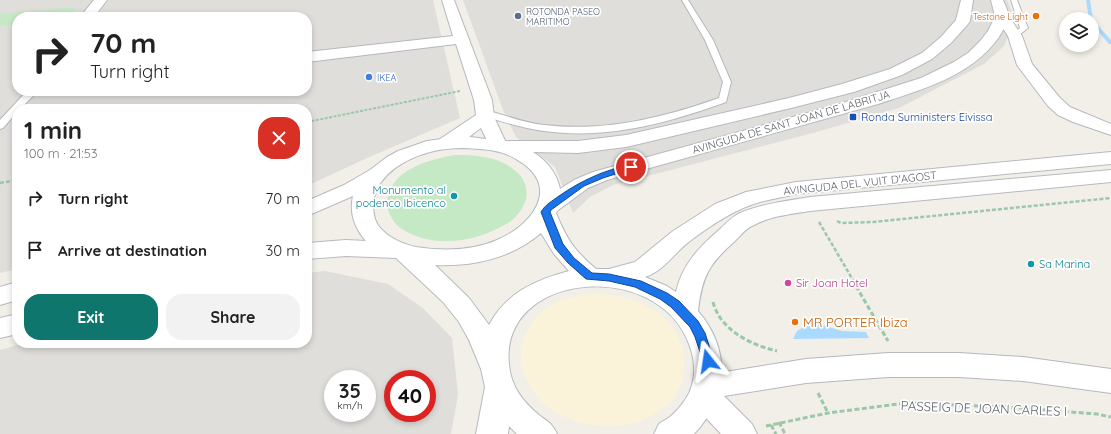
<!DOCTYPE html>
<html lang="en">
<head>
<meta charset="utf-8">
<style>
	:root { --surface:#fff; --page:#f2f2f2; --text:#222; --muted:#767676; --accent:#0f766e }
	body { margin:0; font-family:Quicksand,sans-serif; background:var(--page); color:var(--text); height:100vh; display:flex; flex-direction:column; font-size:15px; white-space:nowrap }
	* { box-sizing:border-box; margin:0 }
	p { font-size:13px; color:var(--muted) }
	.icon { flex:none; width:22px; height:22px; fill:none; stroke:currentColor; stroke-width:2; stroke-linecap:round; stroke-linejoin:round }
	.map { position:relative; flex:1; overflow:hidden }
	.side { position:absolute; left:12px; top:104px; width:300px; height:244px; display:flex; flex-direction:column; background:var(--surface); border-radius:16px; box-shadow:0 2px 6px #0003 }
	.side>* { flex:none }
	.guide { position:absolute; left:12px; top:12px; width:300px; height:84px; border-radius:16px; box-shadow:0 2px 6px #0003; background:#fff; color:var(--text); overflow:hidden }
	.fabs { position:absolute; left:1059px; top:12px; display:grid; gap:8px }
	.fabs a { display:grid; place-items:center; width:40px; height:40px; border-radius:50%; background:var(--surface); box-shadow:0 2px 6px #0003; font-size:20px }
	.speed { position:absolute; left:324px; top:370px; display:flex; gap:8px; font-size:20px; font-weight:700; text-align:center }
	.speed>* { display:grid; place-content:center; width:52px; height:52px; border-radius:50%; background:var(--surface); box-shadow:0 2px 6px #0003; line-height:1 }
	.speed small { font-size:10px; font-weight:400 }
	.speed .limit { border:6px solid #d22; background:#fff; color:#111 }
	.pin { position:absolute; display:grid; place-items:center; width:34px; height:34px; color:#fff; margin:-17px; border:2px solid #fff; border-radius:50%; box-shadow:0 1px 4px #0007 }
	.me { position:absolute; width:44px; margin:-22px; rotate:345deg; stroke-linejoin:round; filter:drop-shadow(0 0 3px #0008) }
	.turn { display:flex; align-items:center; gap:14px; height:84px; padding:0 12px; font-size:18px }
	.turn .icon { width:52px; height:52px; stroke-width:2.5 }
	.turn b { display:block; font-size:28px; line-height:34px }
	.round { display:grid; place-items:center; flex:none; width:42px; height:42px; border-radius:16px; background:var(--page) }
	.headline { display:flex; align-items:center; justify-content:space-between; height:68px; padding:0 12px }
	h1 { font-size:24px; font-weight:800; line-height:30px }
	.action { display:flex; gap:8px; margin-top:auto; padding:8px 12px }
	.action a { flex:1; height:46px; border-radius:16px; background:var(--accent); color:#fff; font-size:16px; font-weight:800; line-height:46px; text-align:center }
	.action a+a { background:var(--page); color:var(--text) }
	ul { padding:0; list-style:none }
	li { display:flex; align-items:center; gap:12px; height:52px; padding:0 12px }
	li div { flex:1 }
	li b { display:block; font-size:15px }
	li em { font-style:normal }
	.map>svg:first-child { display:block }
	.industrial { fill:#e0deda; fill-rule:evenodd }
	.green { fill:#c5e8c5 }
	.sand { fill:#fbf3d9 }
	.water { fill:#aadaff }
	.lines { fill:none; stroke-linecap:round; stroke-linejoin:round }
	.stream { fill:#aadaff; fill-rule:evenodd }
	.lane-casing { stroke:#b5b8bc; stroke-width:2 }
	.street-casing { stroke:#b5b8bc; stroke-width:2 }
	.secondary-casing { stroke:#b6babf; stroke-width:2 }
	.path-far2 { stroke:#9cc7a9; stroke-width:2; stroke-dasharray:3 1.5; stroke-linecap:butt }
	.path-far1 { stroke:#9cc7a9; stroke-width:2.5; stroke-dasharray:4 2; stroke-linecap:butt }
	.path { stroke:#9cc7a9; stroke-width:3; stroke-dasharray:5 2.5; stroke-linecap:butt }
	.lane { fill:#fff; fill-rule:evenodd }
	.street { fill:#fff; fill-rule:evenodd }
	.secondary { fill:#fff; fill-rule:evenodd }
	.route { fill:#1a73e8; stroke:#114b97 }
	.service-dot { fill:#5c6f8a; stroke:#fff; stroke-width:1.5 }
	.food-dot { fill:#e8710a; stroke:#fff; stroke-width:1.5 }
	.shop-dot { fill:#3f7fe0; stroke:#fff; stroke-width:1.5 }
	.transit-dot { fill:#1a4fb4; stroke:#fff; stroke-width:1.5 }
	.culture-dot { fill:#0f9aa8; stroke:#fff; stroke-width:1.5 }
	.hotel-dot { fill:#d1479c; stroke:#fff; stroke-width:1.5 }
	.labels { text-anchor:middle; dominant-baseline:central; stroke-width:3.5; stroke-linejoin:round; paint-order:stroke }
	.far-service-label { font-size:9px; fill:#4e5e75; stroke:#fff; text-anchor:start }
	.far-food-label { font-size:9px; fill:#c56008; stroke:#fff; text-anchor:end }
	.far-shop-label { font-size:9px; fill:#366cbe; stroke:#fff; text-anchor:start }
	.transit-label { font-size:11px; fill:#164399; stroke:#fff; text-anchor:start }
	.street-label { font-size:11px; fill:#5f6368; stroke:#fff }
	.culture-label { font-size:11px; fill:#0d838f; stroke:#fff; text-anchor:end }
	.hotel-label { font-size:11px; fill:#b23c85; stroke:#fff; text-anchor:start }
	.near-food-label { font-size:13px; fill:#c56008; stroke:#fff; text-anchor:start }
	.near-street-label { font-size:13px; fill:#5f6368; stroke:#fff }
</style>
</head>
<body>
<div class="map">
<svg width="1111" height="434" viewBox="0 0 1111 434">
	<rect width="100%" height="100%" fill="#f1efe8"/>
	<g class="industrial">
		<path d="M0,0H433L460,118L367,158L307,186V109H17V269L0,273ZM17,17H307V91H17Z"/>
		<path d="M463,0H1007L1015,19L1004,46L984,64L899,108L813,133L613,185L590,197L573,213L555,167L516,137L503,110Z"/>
		<path d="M325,271L388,284L424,309L452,338L458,395L451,434H0V350L24,343H307V273ZM333,379H367V413H333ZM393,379H427V413H393Z"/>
	</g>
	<g class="green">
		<path d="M76,7L68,17H17V24L0,26V14Z"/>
		<path d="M454,155C477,155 501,156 519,174C525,181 528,190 526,199C523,209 516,219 506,224C476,242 433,249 402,229C394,224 390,216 387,207C386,203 387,200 388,196C395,168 430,160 454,155Z"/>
	</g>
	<path class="sand" d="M596,293C613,295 628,297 643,304C681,321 697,364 673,399C669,404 662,409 656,413C644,422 626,426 611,426C586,427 563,419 543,404C539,401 537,396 534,392C511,363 520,326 550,306C563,297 581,295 596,293Z"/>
	<path class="water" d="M812,322L842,331L866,332L869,338L793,339L797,331Z"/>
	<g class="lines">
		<path class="stream" d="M1086,0H1090L1093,20L1111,40V44H1109L1092,24V19H1089Z"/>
		<defs>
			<g id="lane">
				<path d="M682,0H688L713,40L731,82L726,102C668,123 606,140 544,131C522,128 502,122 482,115L480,113L485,110C505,115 524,123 544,125C604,132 663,118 719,98L723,82L705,40Z"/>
				<path d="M1011,0H1017L1028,28L1015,38L1011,36L1020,28Z"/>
				<path d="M27,91H38L20,109H17V112L3,128L0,129V120Z"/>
			</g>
			<g id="street">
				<path d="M94,0H107L94,17H80Z"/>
				<path d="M442,0H454L492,100L494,117L507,145L505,149L498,151L491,149L481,128C469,136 456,151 440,147L438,143L440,139L476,115L474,100L456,44L307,62V52L453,36Z"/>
				<path d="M1001,11L1006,12L1022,36L1032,64L1060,98L1070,107L1111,124V135L1073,122L1058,115L1048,106L1017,65L1008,36L994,15L996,12Z"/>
				<path d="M888,353H959L1023,357L1111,369V393L1023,381L959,377H888L806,383L724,396L752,424L757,434H721L694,405L689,396L696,378L706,375L806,359Z"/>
			</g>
			<g id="secondary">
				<path d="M961,0H973L970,21L968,24L951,43L932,59L902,75L854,92L791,108L626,147L578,153L533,152C546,160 557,173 560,189L574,180L593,172L833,106L921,78L954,62L968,53L981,40L988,31L994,19V12L991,0H1003C1005,5 1008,10 1008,15C1008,23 1003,30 999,37C972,76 921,90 878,104L607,180L588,188L557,211L556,213C567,240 574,250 596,269H609L635,262L673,231L715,204L746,192L796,182L1111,152V164L796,194C784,197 772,199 760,202C735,209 711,225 690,241C675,252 664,271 645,277L667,286L676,292C682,265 699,247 719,230C725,224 731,218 738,214C760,204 786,201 810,197L1111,170V182L810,211C791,214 771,216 754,225C746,228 741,235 735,241C709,264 702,276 698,311C731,350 729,397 694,434H654C656,431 657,426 660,423C663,421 667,419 670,417C679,409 689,397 692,385C696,371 694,357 689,344C658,258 499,271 509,365C511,386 522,401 539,415C548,422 552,423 557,434H517L509,426L508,434H476L485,387L481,369L469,340L459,322L443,302L396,258L346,256L307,259V243L346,240L366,241C355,229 349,213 353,196L307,216V201L344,185L370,170L387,157L398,151L427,141L463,136L501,141H578L626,135L789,98L842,84L890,69L922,53L941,37L956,20ZM463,148C481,149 500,149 516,159C563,185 533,225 497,240C472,251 442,251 416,247C401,244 380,234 375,219C365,183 399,160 430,152C441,149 452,148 463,148ZM541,233L554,254L569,271C535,280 506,293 489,325L469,298L435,265C473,267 512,258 541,233Z"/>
				<path d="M17,282V300L0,305V287Z"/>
				<path d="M17,314V334L0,338V318Z"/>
			</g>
		</defs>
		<use href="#lane" class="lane-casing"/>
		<use href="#street" class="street-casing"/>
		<use href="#secondary" class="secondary-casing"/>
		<path class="path-far2" d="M307,122L460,91"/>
		<g class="path-far1">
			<path d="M0,183L17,180"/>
			<path d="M837,221L841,223L873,222L1111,198"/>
			<path d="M819,222L857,287"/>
		</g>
		<g class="path">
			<path d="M856,286L888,341"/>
			<path d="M713,302C720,330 751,345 777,351"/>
			<path d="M818,393L828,413"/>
			<path d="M779,422L785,434"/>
			<path d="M771,425L776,434"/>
			<path d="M766,426L828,413L906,403L1006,407L1097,414L1111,417"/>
		</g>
		<use href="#lane" class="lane"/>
		<use href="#street" class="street"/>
		<use href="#secondary" class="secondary"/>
	</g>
	<path class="route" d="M631,164L635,167L634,168L603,178L584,186L551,210L550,212L563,244L574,258L592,273L609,274L641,281L667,293L679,301L698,321L705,333L714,361L712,364L708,366L704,364L695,337L690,327L671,307L660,299L635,287L609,281L586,279L568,263L555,248L541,212C545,205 552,201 559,196C582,180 603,171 631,164Z"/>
	<circle class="service-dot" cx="518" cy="16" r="4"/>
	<g class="food-dot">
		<circle cx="1036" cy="16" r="4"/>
		<circle cx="795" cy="322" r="4"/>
	</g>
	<circle class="shop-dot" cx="369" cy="77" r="4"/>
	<rect class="transit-dot" x="849" y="113" width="8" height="8" rx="2"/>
	<g class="culture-dot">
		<circle cx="454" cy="196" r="4"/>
		<circle cx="1031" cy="264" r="4"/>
	</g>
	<circle class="hotel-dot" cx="788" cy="283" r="4"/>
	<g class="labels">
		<g class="far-service-label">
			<text x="526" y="11">ROTONDA PASEO<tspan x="526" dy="10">MARITIMO</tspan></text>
		</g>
		<g class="far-food-label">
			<text x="1028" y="16">Testone Light</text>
		</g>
		<g class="far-shop-label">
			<text x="377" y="77">IKEA</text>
		</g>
		<g class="transit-label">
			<text x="861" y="117">Ronda Suministers Eivissa</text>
		</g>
		<g class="street-label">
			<text transform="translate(791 122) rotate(-16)">AVINGUDA DE SANT JOAN DE LABRITJA</text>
			<text transform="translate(860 183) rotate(-6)">AVINGUDA DEL VUIT D'AGOST</text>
		</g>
		<g class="culture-label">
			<text x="446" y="190">Monumento al<tspan x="446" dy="13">podenco Ibicenco</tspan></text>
			<text x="1039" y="264" text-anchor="start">Sa Marina</text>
		</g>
		<g class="hotel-label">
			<text x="796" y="283">Sir Joan Hotel</text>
		</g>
		<g class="near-food-label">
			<text x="803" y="322">MR PORTER Ibiza</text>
		</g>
		<g class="near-street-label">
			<text transform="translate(984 408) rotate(2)">PASSEIG DE JOAN CARLES I</text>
		</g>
	</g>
</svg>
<div class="fabs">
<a><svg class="icon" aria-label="layers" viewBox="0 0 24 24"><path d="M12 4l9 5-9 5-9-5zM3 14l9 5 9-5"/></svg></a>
</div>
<div class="speed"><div>35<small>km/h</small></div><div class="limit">40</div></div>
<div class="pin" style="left:631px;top:167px;background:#d93025"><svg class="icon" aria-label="arrive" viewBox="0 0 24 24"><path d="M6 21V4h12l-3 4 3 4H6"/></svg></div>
<svg class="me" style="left:708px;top:361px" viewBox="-20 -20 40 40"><path d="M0-17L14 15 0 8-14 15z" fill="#1a73e8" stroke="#fff" stroke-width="4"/></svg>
<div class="guide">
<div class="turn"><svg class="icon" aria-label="right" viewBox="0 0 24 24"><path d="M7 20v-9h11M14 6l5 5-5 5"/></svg><div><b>70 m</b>Turn right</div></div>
</div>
<section class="side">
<div class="headline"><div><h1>1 min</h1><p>100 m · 21:53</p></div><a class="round" style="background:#d93025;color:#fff"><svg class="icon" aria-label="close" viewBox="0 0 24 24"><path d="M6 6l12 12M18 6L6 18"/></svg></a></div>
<ul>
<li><svg class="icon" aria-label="right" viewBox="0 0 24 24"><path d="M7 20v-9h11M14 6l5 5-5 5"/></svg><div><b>Turn right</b></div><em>70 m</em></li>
<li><svg class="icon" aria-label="arrive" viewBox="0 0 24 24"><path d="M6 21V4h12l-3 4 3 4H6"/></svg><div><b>Arrive at destination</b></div><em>30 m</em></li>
</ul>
<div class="action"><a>Exit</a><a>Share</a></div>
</section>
</div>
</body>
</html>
